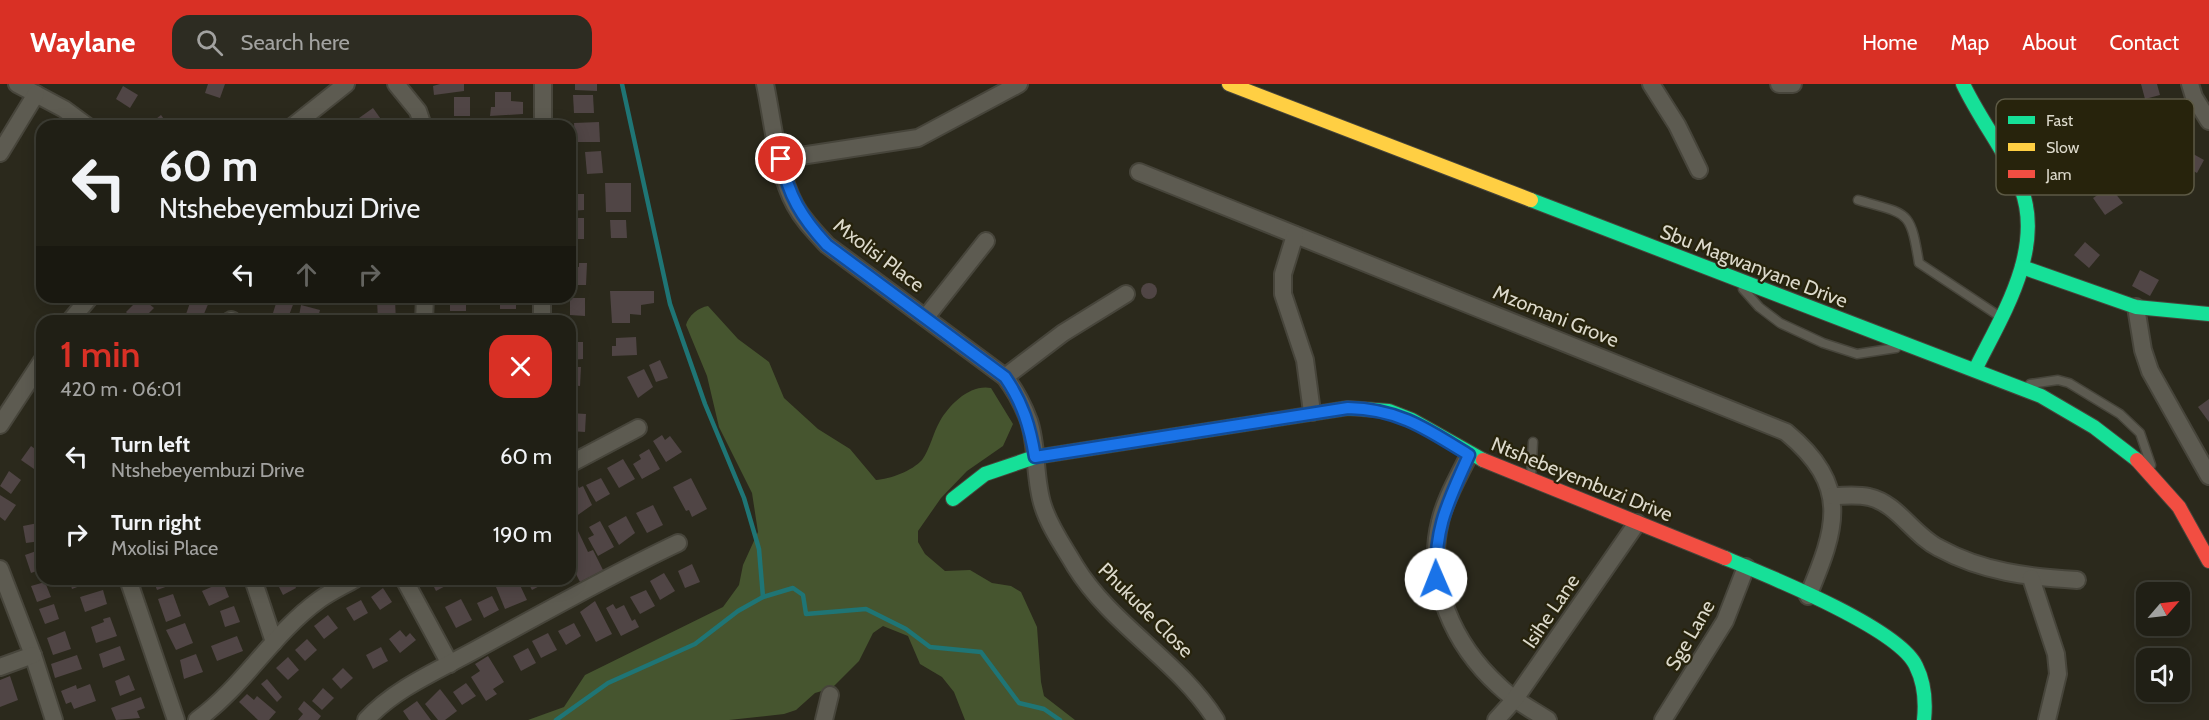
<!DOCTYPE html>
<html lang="en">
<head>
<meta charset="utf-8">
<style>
	:root { --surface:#201f15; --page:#2d2c22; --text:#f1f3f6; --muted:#a2a2a0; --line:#3d3d34; --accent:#d93025 }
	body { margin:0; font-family:Cabin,sans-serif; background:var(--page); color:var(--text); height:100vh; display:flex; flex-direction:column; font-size:22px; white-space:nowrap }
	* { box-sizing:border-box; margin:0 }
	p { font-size:20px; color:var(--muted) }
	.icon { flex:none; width:33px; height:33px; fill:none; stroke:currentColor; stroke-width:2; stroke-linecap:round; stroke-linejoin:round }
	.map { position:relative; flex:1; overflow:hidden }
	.sheet { position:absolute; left:36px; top:231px; width:540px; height:270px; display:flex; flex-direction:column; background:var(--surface); border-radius:18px; box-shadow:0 3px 15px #0003,0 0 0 2px var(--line) }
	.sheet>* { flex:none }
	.top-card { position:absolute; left:36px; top:36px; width:540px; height:183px; border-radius:18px; box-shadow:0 3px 15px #0003,0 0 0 2px var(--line); background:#201f15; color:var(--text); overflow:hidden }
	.needle { width:39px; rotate:62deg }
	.tools { position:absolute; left:2136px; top:498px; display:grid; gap:12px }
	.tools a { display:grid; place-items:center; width:54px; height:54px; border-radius:12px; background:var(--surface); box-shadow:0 3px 15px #0003,0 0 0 2px var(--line); font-size:30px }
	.pin { position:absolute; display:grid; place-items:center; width:51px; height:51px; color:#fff; margin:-26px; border:3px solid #fff; border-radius:50%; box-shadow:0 2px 6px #0007 }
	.me { position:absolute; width:66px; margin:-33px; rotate:359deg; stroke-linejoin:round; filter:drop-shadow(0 0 4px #0008) }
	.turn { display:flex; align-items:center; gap:21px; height:126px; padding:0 24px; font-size:27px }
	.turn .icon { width:78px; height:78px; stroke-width:2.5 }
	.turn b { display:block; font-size:42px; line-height:51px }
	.lanes { display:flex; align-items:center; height:57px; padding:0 24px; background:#0003; justify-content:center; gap:30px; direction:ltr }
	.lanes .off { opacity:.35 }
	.round { display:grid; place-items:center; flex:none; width:63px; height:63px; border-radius:18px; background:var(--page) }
	.overview { display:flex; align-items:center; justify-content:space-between; height:102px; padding:0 24px }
	h1 { font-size:36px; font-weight:600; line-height:45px; color:var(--accent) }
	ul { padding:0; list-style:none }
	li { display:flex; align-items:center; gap:18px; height:78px; padding:0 24px }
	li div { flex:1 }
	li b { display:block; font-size:22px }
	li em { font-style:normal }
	header { display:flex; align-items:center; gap:36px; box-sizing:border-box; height:84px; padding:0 30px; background:var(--accent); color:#fff }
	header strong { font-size:28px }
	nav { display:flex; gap:33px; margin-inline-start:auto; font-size:21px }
	.search { width:420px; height:54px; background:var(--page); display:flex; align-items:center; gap:15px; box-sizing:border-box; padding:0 21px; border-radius:18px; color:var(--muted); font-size:22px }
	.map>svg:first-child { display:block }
	.green { fill:#46552f }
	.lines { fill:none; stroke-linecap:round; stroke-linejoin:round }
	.stream { stroke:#1f7575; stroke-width:4.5 }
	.building { fill:#504545 }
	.lane-casing { stroke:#47453b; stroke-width:11 }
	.street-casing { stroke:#47453b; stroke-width:20 }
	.fast-casing { stroke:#47453b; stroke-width:16 }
	.slow-casing { stroke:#47453b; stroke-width:16 }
	.jam-casing { stroke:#47453b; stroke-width:16 }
	.lane { stroke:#5d5b51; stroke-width:8 }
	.street { stroke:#5d5b51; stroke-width:16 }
	.fast { stroke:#16e098; stroke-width:14 }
	.slow { stroke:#ffcf43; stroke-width:14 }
	.jam { stroke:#f24e42; stroke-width:14 }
	.route-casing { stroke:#114b97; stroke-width:15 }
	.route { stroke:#1a73e8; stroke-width:10 }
	.labels { text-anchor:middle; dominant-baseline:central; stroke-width:4.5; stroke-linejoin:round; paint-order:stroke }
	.street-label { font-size:20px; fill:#dcd9cb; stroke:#27230c }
	.key { fill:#27230c; stroke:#5d5a45; stroke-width:1.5 }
	.key-label { font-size:16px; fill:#dcd9cb }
</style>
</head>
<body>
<header>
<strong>Waylane</strong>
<div class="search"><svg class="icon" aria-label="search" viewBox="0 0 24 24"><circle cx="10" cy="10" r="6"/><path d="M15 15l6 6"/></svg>Search here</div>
<nav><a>Home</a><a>Map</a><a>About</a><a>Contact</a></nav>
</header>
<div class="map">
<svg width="2209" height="636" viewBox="0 0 2209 636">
	<rect width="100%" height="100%" fill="#2b291c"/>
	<path class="green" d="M708,222L738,255L769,278L784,314L818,345L850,365L876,396C890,395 912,387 922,376C930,365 933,349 940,337C950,320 970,300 991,304L1013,340L1003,362L967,387L941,414L918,447V458L925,470L945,487L970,486L992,499L1011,502L1021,508L1037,543L1041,598L1044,612L1075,636H965L954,608L942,593L920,580L908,552L883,542L873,549L859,577L832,604L815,609L796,626L784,630L729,636H528L564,623L585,591L723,523L739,501L743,481L758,448L752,409L719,343L707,292L686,241C688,232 699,223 708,222Z"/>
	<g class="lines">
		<g class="stream">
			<path d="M622,0L670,220L705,320L744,414L759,465L763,513"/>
			<path d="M556,636L608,599L695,560L738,527L763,513L793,504L803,511L806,530L866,525L906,545L930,563L981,568L1019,619L1044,625L1060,636"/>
		</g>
	</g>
	<g class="building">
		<path d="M208,0H225L220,14L205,9Z"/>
		<path d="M440,0H464V7L434,11L433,2Z"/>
		<path d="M575,0H597V7L575,6Z"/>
		<path d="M2141,0H2157L2160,11L2145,15Z"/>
		<path d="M123,2L138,11L130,24L116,15Z"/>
		<path d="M495,8H511V17L523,18V30L490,32L491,23H495Z"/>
		<path d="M573,11H593L594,29H574Z"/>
		<rect x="454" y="13" width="16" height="19"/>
		<path d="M373,24L383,38L377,42H355L352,39Z"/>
		<path d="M161,31L169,42H147Z"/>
		<rect x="497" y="36" width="18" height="6"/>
		<path d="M599,38L600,58H575L574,39Z"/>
		<path d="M2186,66L2204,76L2197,89L2179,79Z"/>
		<path d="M601,67L603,89L587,90L585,68Z"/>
		<path d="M605,99H631V128H606Z"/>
		<path d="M2110,103L2123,119L2105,131L2093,114Z"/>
		<path d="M570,110H584V126L570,127Z"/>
		<path d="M570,134H584V155H575V150H570Z"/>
		<path d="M610,136H626L627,154H611Z"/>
		<path d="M2085,158L2100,171L2089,184L2074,171Z"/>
		<path d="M579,179H587L586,201H571L570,182L579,183Z"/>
		<path d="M2140,186L2159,196L2150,212L2132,202Z"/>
		<circle cx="1149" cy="207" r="8"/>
		<path d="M610,207H654V219L641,221V231L630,230V239H612Z"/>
		<path d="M141,213L154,224L141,237H134L126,228Z"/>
		<path d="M192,213L209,218L201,237L185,233Z"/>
		<path d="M278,213L294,218L288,234L273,229Z"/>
		<rect x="450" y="213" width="16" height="14"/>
		<rect x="500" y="213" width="16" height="12"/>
		<path d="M570,214H585V232L570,231Z"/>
		<path d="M377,216H395L396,237H378Z"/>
		<path d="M301,221L320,226L317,237H298Z"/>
		<path d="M636,253L637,271L612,272V262H616V254Z"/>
		<path d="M570,258H583V275L570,276Z"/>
		<path d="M660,276L668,294L656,298L649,281Z"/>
		<path d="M570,283H581L580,302L570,301Z"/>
		<path d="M644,285L653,303L638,314L627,293Z"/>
		<path d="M2209,315V338L2198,323Z"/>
		<path d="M570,329L586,330L585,348L570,347Z"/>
		<path d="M662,351L665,356L670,352L682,368L666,378L653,357Z"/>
		<path d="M31,362L42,370L34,385L21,376Z"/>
		<path d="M649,365L660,385L642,395L633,380L641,375L639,371Z"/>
		<path d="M623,375L635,395L619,404L607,384Z"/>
		<path d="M9,387L21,396L11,410L0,402Z"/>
		<path d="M601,394L610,410L596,418L586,401Z"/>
		<path d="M691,394L707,425L692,433L689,426L686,427L673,403Z"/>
		<path d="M577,400L579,404L583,402L592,421L575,433L570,422V403Z"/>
		<path d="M0,411L16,421L5,437L0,433Z"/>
		<path d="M653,421L663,441L647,449L636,429Z"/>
		<path d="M626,432L635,449L619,461L608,442Z"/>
		<path d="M600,437L614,463L598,472L588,454L594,451L589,443Z"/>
		<path d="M38,439L41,457L26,459L23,442Z"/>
		<path d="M578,447L588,468L593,466L603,486L580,498L570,478V451Z"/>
		<path d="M42,465V485L31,489L25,471Z"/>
		<path d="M692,480L700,498L685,504L678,487Z"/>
		<path d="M664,489L675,507L660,516L650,497Z"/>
		<path d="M69,495H93V497L72,505Z"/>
		<path d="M153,495H169L171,501L157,506Z"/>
		<path d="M275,495H292L296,504L283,511Z"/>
		<path d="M430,495H448L451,499L436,507Z"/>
		<path d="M526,495H546L547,498L532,506Z"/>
		<path d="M511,497L513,501L519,499L527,516L505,525L496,503Z"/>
		<path d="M45,498L51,513L37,518L31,502Z"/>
		<path d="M223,498L229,513L209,522L202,507Z"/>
		<path d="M383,504L392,518L380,526L371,513Z"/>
		<path d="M103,506L107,520L85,528L80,513Z"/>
		<path d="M646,506L655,522L640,530L630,513Z"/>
		<path d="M173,510L181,532L166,538L158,515Z"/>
		<path d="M492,512L499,526L484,534L477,519Z"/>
		<path d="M461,515L472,536L456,544L445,523Z"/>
		<path d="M361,516L368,529L354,537L346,524Z"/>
		<path d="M595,517L612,550L596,558L580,528Z"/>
		<path d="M54,520L59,535L45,540L39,525Z"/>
		<path d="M613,520L616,525L624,521L632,537L635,535L639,543L621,552L606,524Z"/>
		<path d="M234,522L240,538L225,543L220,527Z"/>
		<path d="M328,531L338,544L324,555L314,542Z"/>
		<path d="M110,533L117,552L96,559L91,543L104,538L103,535Z"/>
		<path d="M185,539L193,559L176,566L166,546Z"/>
		<path d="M574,539L581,552L566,561L558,547Z"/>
		<path d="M400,546L406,553L410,549L416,556L400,569L389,555Z"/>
		<path d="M65,547L71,565L53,571L47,554Z"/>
		<path d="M548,549L557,566L541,574L532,557Z"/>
		<path d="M237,552L243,567L217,577L211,562Z"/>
		<path d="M307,555L317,566L305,577L295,566Z"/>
		<path d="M120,562L125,576L103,584L99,570Z"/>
		<path d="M381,563L388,577L373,585L366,571Z"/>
		<path d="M528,564L536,579L521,587L513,572Z"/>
		<path d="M196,570L203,588L184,595L180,576Z"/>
		<path d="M77,571L82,585L55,594L51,580Z"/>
		<path d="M488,572L504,598L493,605L497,610L486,617L471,593L480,587L475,580Z"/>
		<path d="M288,573L299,586L288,596L276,584Z"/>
		<path d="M343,584L353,594L341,605L332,595Z"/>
		<path d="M129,591L135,606L120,612L115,597Z"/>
		<path d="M10,592L18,616L0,623V596Z"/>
		<path d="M267,595L282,613L277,618L261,600Z"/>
		<path d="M466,599L476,612L462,621L453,608Z"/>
		<path d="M90,600L96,617L74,625L71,618L66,620L61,607L76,601L77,605Z"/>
		<path d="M323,604L334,614L322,626L312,617Z"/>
		<path d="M440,605L457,627L445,636H438L425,620Z"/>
		<path d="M247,610L254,616L257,612L276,628L269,636H258L239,618Z"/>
		<path d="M141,613L145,624L137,627L140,634L116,636L111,624Z"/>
		<path d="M304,617L321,632L318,636H298L303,630L298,625Z"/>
		<path d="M417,617L431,636H409L403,627Z"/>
	</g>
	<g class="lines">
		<defs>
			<g id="lane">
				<path d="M1858,116C1909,131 1910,125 1919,179L1999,232"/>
				<path d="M1743,205L1759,223L1780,239L1823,259L1857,270L1896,264"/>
				<path d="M2030,300L2058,296L2069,299L2120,330L2140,349L2151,381"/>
				<path d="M1531,393L1533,358"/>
			</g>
			<g id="street">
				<path d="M17,0L64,25L87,42"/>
				<path d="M396,0L418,27L423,42"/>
				<path d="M765,0C773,37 777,88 795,121C803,136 815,148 827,161L1005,293C1015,306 1023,321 1029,337C1038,364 1034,395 1043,422C1050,444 1064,463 1075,482C1112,542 1178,576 1216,636"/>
				<path d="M1651,0L1677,41L1699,86"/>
				<path d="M1779,0H1793"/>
				<path d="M2190,0L2194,13L2209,37"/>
				<path d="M293,42L346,0"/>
				<path d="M543,42V0"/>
				<path d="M0,69L36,10"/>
				<path d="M781,75L918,54L1019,0"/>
				<path d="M1139,88L1786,348C1851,402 1837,443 1808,512"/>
				<path d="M1295,151L1283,190V210L1305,276L1312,328"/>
				<path d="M2136,223L2143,266L2150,287L2209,392"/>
				<path d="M926,233L986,157"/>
				<path d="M231,236L233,237"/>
				<path d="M70,237L90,213"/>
				<path d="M424,237L425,213"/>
				<path d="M542,237V213"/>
				<path d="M1005,293L1063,249L1126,210"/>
				<path d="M0,341L42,277"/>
				<path d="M1469,371C1459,392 1445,415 1440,438C1425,499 1454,561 1499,602C1513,616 1531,625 1548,636"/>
				<path d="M570,380L638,344"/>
				<path d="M1832,412C1844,412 1857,410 1869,413C1897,419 1913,451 1939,464C1983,488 2028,493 2077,496"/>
				<path d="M0,485L33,571L54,636"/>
				<path d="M2031,494L2056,570L2058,590L2047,636"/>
				<path d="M128,495L176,636"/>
				<path d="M253,495L274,558"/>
				<path d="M404,495L450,580"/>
				<path d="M0,583L33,571"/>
				<path d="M197,636C244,602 272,550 319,516C330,508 343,502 355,495"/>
				<path d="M366,636C395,604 439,586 477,565C543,529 610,491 678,459"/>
				<path d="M824,636L830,611"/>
				<path d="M1496,636L1515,615L1637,439"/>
				<path d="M1663,636L1725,537L1746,483"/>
			</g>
			<g id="fast">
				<path d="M1963,0C1980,36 2006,68 2021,104C2045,166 2001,233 1975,286"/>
				<path d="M1531,116L2041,312L2094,343L2137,376"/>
				<path d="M2022,183L2136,223L2209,230"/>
				<path d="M953,415L985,390L1035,373L1348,324L1389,327L1412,336L1483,376"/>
				<path d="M1725,474C1766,491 1899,544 1916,582C1925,600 1926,617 1924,636"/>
			</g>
			<path id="slow" d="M1229,0L1531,116"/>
			<g id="jam">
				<path d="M1483,376L1725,474"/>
				<path d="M2137,376L2179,423L2209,477"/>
			</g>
		</defs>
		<use href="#lane" class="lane-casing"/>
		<use href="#street" class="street-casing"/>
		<use href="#fast" class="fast-casing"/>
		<use href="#slow" class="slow-casing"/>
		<use href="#jam" class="jam-casing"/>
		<use href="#lane" class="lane"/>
		<use href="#street" class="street"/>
		<use href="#fast" class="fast"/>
		<use href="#slow" class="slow"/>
		<use href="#jam" class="jam"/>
	</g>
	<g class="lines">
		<defs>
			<path id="route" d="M781,75C788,111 802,134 827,161L1005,293C1023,319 1030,343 1035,373L1348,324C1399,325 1427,345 1469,371C1448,419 1435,441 1436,495"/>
		</defs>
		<use href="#route" class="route-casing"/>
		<use href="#route" class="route"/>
	</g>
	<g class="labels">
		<g class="street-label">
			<text transform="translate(879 171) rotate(37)">Mxolisi Place</text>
			<text transform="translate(1754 182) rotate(21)">Sbu Magwanyane Drive</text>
			<text transform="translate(1556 232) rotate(22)">Mzomani Grove</text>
			<text transform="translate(1582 395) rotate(22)">Ntshebeyembuzi Drive</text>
			<text transform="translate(1146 526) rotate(45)">Phukude Close</text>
			<text transform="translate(1551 527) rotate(-56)">Isihe Lane</text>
			<text transform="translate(1690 551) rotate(-60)">Sge Lane</text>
		</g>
	</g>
	<rect x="1996" y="15" width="198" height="96" rx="9" class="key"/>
	<rect x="2008" y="32" width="27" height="8" fill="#16e098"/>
	<rect x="2008" y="59" width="27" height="8" fill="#ffcf43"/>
	<rect x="2008" y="86" width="27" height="8" fill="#f24e42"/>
	<g class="key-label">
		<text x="2046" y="42">Fast</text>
		<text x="2046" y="69">Slow</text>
		<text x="2046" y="96">Jam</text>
	</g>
</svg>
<div class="tools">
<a><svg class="needle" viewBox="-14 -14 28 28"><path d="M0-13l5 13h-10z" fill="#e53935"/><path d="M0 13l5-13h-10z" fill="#a2a2a0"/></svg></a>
<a><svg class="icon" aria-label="sound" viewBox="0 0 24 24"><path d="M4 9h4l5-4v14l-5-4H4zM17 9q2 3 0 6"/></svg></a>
</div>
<div class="pin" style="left:781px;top:75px;background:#d93025"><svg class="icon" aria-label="arrive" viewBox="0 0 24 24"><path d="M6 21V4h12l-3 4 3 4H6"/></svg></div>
<svg class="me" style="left:1436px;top:495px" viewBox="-20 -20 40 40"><circle r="19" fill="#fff"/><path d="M0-13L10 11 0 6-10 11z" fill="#1a73e8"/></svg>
<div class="top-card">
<div class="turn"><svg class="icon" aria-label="left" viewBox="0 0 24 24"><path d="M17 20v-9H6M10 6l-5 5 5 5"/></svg><div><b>60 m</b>Ntshebeyembuzi Drive</div></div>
<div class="lanes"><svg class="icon" aria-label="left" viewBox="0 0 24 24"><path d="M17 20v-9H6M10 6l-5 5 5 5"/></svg><svg class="icon off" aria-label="ahead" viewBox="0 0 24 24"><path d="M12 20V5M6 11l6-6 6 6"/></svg><svg class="icon off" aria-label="right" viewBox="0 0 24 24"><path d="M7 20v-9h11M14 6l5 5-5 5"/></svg></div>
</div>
<section class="sheet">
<div class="overview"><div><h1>1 min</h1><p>420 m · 06:01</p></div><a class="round" style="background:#d93025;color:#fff"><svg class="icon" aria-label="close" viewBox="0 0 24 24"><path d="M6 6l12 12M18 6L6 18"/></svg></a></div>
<ul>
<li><svg class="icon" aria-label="left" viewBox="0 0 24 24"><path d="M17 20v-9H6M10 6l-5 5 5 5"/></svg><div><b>Turn left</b><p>Ntshebeyembuzi Drive</p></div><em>60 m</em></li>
<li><svg class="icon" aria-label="right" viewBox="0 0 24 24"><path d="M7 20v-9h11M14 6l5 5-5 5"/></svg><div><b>Turn right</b><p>Mxolisi Place</p></div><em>190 m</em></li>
</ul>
</section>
</div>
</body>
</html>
